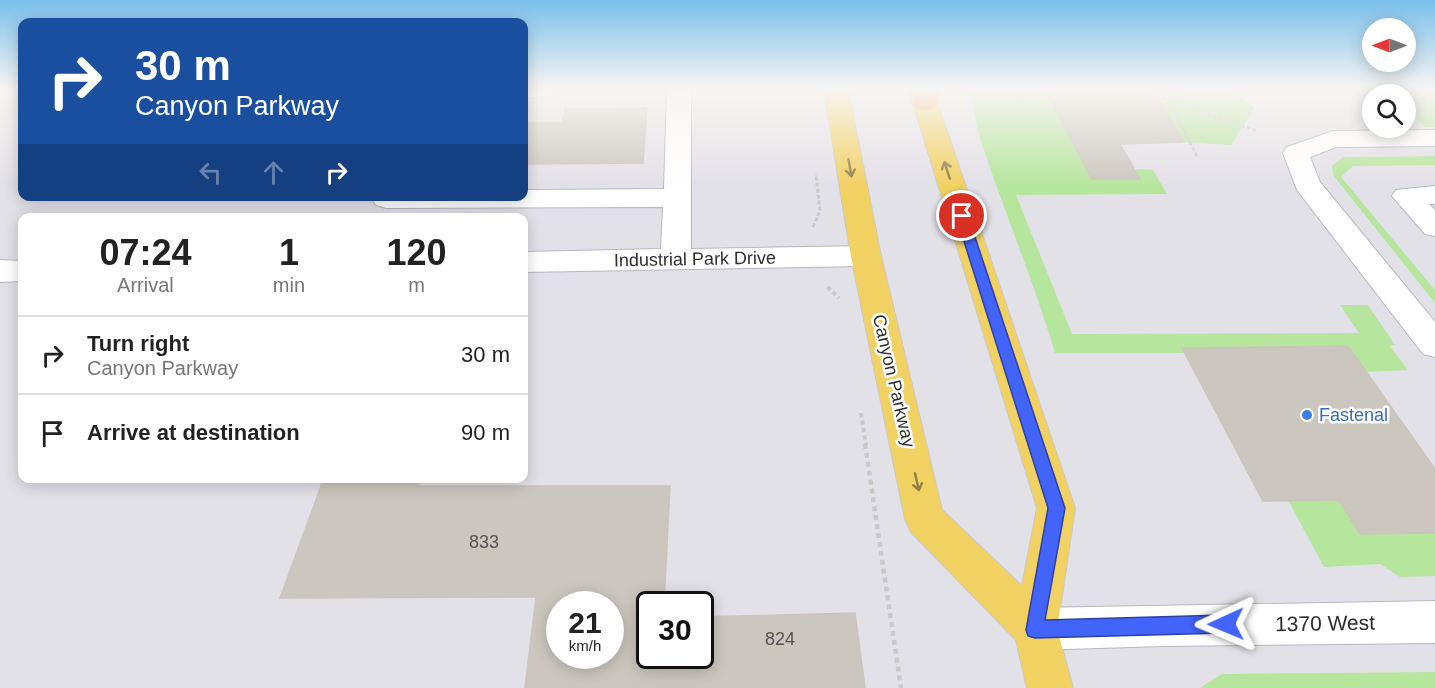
<!DOCTYPE html>
<html lang="en">
<head>
<meta charset="utf-8">
<style>
	:root { --surface:#fff; --page:#f6f6f6; --text:#222; --muted:#767676; --line:#e0e0e0 }
	body { margin:0; font-family:Helvetica,sans-serif; background:var(--page); color:var(--text); height:100vh; display:flex; flex-direction:column; font-size:22px; white-space:nowrap }
	* { box-sizing:border-box; margin:0 }
	p { font-size:20px; color:var(--muted) }
	.icon { flex:none; width:33px; height:33px; fill:none; stroke:currentColor; stroke-width:2; stroke-linecap:round; stroke-linejoin:round }
	.map { position:relative; flex:1; overflow:hidden }
	.panel { position:absolute; left:18px; top:213px; width:510px; height:270px; display:flex; flex-direction:column; background:var(--surface); border-radius:12px; box-shadow:0 3px 15px #0003 }
	.panel>* { flex:none }
	.hud { position:absolute; left:18px; top:18px; width:510px; height:183px; border-radius:12px; box-shadow:0 3px 15px #0003; background:#1a4fa0; color:#fff; overflow:hidden }
	.needle { width:39px; rotate:270deg }
	.buttons { position:absolute; left:1362px; top:18px; display:grid; gap:12px }
	.buttons a { display:grid; place-items:center; width:54px; height:54px; border-radius:50%; background:var(--surface); box-shadow:0 3px 15px #0003; font-size:30px }
	.speed { position:absolute; left:546px; top:591px; display:flex; gap:12px; font-size:30px; font-weight:700; text-align:center }
	.speed>* { display:grid; place-content:center; width:78px; height:78px; border-radius:50%; background:var(--surface); box-shadow:0 3px 15px #0003; line-height:1 }
	.speed small { font-size:15px; font-weight:400 }
	.speed .limit { border:3px solid #111; border-radius:9px; background:#fff; color:#111 }
	.pin { position:absolute; display:grid; place-items:center; width:51px; height:51px; color:#fff; margin:-26px; border:3px solid #fff; border-radius:50%; box-shadow:0 2px 6px #0007 }
	.me { position:absolute; width:66px; margin:-33px; rotate:269deg; stroke-linejoin:round; filter:drop-shadow(0 0 4px #0008) }
	.turn { display:flex; align-items:center; gap:21px; height:126px; padding:0 18px; font-size:27px }
	.turn .icon { width:78px; height:78px; stroke-width:2.5 }
	.turn b { display:block; font-size:42px; line-height:51px }
	.lanes { display:flex; align-items:center; height:57px; padding:0 18px; background:#0003; justify-content:center; gap:30px; direction:ltr }
	.lanes .off { opacity:.35 }
	.eta { display:flex; justify-content:space-evenly; align-items:center; height:102px; text-align:center }
	.eta b { font-size:36px; font-weight:700; line-height:42px }
	ul { padding:0; list-style:none }
	li { display:flex; align-items:center; gap:18px; height:78px; padding:0 18px; border-top:2px solid var(--line) }
	li div { flex:1 }
	li b { display:block; font-size:22px }
	li em { font-style:normal }
	.map>svg:first-child { display:block }
	.industrial { fill:#e3e1e8; fill-rule:evenodd }
	.green { fill:#b6e59e }
	.building { fill:#cbc7bf; stroke:#cbc5ba; stroke-width:1.5; fill-rule:evenodd }
	.lines { fill:none; stroke-linecap:round; stroke-linejoin:round }
	.minor-casing { stroke:#b4b7c1; stroke-width:2 }
	.major-casing { stroke:#c9c9c9; stroke-width:2 }
	.highway-casing { stroke:#c9c9c9; stroke-width:2 }
	.path-far2 { stroke:#c9c9c9; stroke-width:3; stroke-dasharray:4 2; stroke-linecap:butt }
	.path-far1 { stroke:#c9c9c9; stroke-width:4; stroke-dasharray:4.5 3; stroke-linecap:butt }
	.path { stroke:#c9c9c9; stroke-width:4.5; stroke-dasharray:5 4; stroke-linecap:butt }
	.minor { fill:#fff; fill-rule:evenodd }
	.major { fill:#f2d163; fill-rule:evenodd }
	.highway { fill:#ffa35c; fill-rule:evenodd }
	.oneway { stroke:#908048 }
	.route { fill:#4264fb; stroke:#2b41a3; stroke-width:1.5 }
	.shop-dot { fill:#3f7fe0; stroke:#fff; stroke-width:2 }
	.labels { text-anchor:middle; dominant-baseline:central; stroke-width:5; stroke-linejoin:round; paint-order:stroke }
	.street-label { font-size:18px; fill:#2e2e2e; stroke:#fff }
	.shop-label { font-size:18px; fill:#366cbe; stroke:#fff; text-anchor:start }
	.near-number-label { font-size:18px; fill:#555452 }
	.near-street-label { font-size:21px; fill:#2e2e2e; stroke:#fff }
</style>
</head>
<body>
<div class="map">
<svg width="1435" height="688" viewBox="0 0 1435 688">
	<rect width="100%" height="100%" fill="#efe9e1"/>
	<path class="industrial" d="M0,90H22V196H524V90H1435V688H0ZM1372,94H1406V128H1372ZM22,218H524V478H22ZM560,604H610V656H560ZM650,604H700V656H650Z"/>
	<g class="green">
		<path d="M968,90H1045L1092,179H1139L1135,169L1153,170L1167,194L1016,195L1072,334L1359,333L1340,305H1368L1395,345L1390,346L1408,370L1366,372L1183,348L1185,353H1055C1034,282 1005,214 982,144C976,126 975,108 968,90Z"/>
		<path d="M1199,90H1234L1254,108L1231,145L1184,142L1161,103L1168,100L1170,94Z"/>
		<path d="M1387,90H1435V127H1425L1406,108V94H1392Z"/>
		<path d="M1435,156V165L1353,166L1341,177L1435,290V303L1333,175L1332,166L1343,157Z"/>
		<path d="M1288,500H1339L1360,534L1435,533V576L1400,577L1380,564L1324,567Z"/>
		<path d="M1435,672V688H1200L1222,674Z"/>
	</g>
	<g class="building">
		<path d="M1045,90H1153L1184,142L1120,144L1140,179H1092Z"/>
		<path d="M647,108L643,163L524,164V123H562L565,109Z"/>
		<path d="M1348,346L1435,469V533L1360,534L1339,500L1263,501L1182,348Z"/>
		<path d="M324,478H420L418,486H670L664,604H650V656H700V617L855,613L865,688H525L536,597L280,598ZM560,604H610V656H560Z"/>
	</g>
	<g class="lines">
		<defs>
			<g id="minor">
				<path d="M524,90H562L558,95L524,98Z"/>
				<path d="M667,90H691V249L866,246L877,249L881,256L877,263L866,266L524,272V252L661,249L663,207L386,208L376,205L372,199L374,196H524V190L664,189Z"/>
				<path d="M1435,130V146L1336,147L1310,157L1320,182L1435,322V357L1423,354L1297,190L1283,153L1287,147L1333,131Z"/>
				<path d="M1435,186V204H1429L1435,210V236L1425,234L1392,196L1396,190Z"/>
				<path d="M0,260L22,261V281L0,282Z"/>
				<path d="M1435,601V643L1163,646L1035,650L1020,644L1013,629L1020,614L1035,608Z"/>
			</g>
			<path id="major" d="M824,90H848L881,256L942,510L1022,586L1037,508L909,90H933L1075,508L1057,629L1073,688H1027L1016,640L911,532L905,519L851,256Z"/>
			<path id="highway" d="M915,90H939L937,103L934,108L925,110L916,108L913,103Z"/>
		</defs>
		<use href="#minor" class="minor-casing"/>
		<use href="#major" class="major-casing"/>
		<use href="#highway" class="highway-casing"/>
		<g class="path-far2">
			<path d="M1401,90L1425,111"/>
			<path d="M1156,96L1258,131"/>
			<path d="M1197,156L1168,100L1230,90"/>
			<path d="M813,227L820,211L816,174"/>
		</g>
		<g class="path-far1">
			<path d="M827,287L839,298"/>
			<path d="M861,413L866,445"/>
		</g>
		<path class="path" d="M865,444L901,688"/>
		<use href="#minor" class="minor"/>
		<use href="#major" class="major"/>
		<use href="#highway" class="highway"/>
	</g>
	<defs><path id="oneway-shaft" d="M-6 0H5M1.5-3L5.5 0L1.5 3" fill="none" stroke-width="1.6" stroke-linecap="round" stroke-linejoin="round" transform="scale(1.5)"/></defs>
	<g class="oneway">
		<use href="#oneway-shaft" transform="translate(850 168) rotate(80)"/>
		<use href="#oneway-shaft" transform="translate(947 170) rotate(-108)"/>
		<use href="#oneway-shaft" transform="translate(917 482) rotate(77)"/>
	</g>
	<linearGradient id="sky" x2="0" y2="1"><stop stop-color="#7abfeb"/><stop offset="0.48" stop-color="#f8f5f2"/><stop offset="1" stop-color="#f8f5f2" stop-opacity="0"/></linearGradient>
	<rect width="1435" height="186" fill="url(#sky)"/>
	<path class="route" d="M962,212L968,216L1065,508L1045,620L1226,615L1233,618L1235,624L1233,630L1226,633L1035,638L1028,636L1026,630L1048,508L956,216Z"/>
	<circle class="shop-dot" cx="1307" cy="415" r="6"/>
	<g class="labels">
		<g class="street-label">
			<text transform="translate(695 259) rotate(-1)">Industrial Park Drive</text>
			<text transform="translate(894 381) rotate(77)">Canyon Parkway</text>
		</g>
		<g class="shop-label">
			<text x="1319" y="415">Fastenal</text>
		</g>
		<g class="near-number-label">
			<text x="484" y="542">833</text>
			<text x="780" y="639">824</text>
		</g>
		<g class="near-street-label">
			<text transform="translate(1325 623) rotate(-1)">1370 West</text>
		</g>
	</g>
</svg>
<div class="buttons">
<a><svg class="needle" viewBox="-14 -14 28 28"><path d="M0-13l5 13h-10z" fill="#e53935"/><path d="M0 13l5-13h-10z" fill="#767676"/></svg></a>
<a><svg class="icon" aria-label="search" viewBox="0 0 24 24"><circle cx="10" cy="10" r="6"/><path d="M15 15l6 6"/></svg></a>
</div>
<div class="speed"><div>21<small>km/h</small></div><div class="limit">30</div></div>
<div class="pin" style="left:962px;top:216px;background:#d93025"><svg class="icon" aria-label="arrive" viewBox="0 0 24 24"><path d="M6 21V4h12l-3 4 3 4H6"/></svg></div>
<svg class="me" style="left:1226px;top:624px" viewBox="-20 -20 40 40"><path d="M0-17L14 15 0 8-14 15z" fill="#4264fb" stroke="#fff" stroke-width="4"/></svg>
<div class="hud">
<div class="turn"><svg class="icon" aria-label="right" viewBox="0 0 24 24"><path d="M7 20v-9h11M14 6l5 5-5 5"/></svg><div><b>30 m</b>Canyon Parkway</div></div>
<div class="lanes"><svg class="icon off" aria-label="left" viewBox="0 0 24 24"><path d="M17 20v-9H6M10 6l-5 5 5 5"/></svg><svg class="icon off" aria-label="ahead" viewBox="0 0 24 24"><path d="M12 20V5M6 11l6-6 6 6"/></svg><svg class="icon" aria-label="right" viewBox="0 0 24 24"><path d="M7 20v-9h11M14 6l5 5-5 5"/></svg></div>
</div>
<section class="panel">
<div class="eta">
<div><b>07:24</b><p>Arrival</p></div>
<div><b>1</b><p>min</p></div>
<div><b>120</b><p>m</p></div>
</div>
<ul>
<li><svg class="icon" aria-label="right" viewBox="0 0 24 24"><path d="M7 20v-9h11M14 6l5 5-5 5"/></svg><div><b>Turn right</b><p>Canyon Parkway</p></div><em>30 m</em></li>
<li><svg class="icon" aria-label="arrive" viewBox="0 0 24 24"><path d="M6 21V4h12l-3 4 3 4H6"/></svg><div><b>Arrive at destination</b></div><em>90 m</em></li>
</ul>
</section>
</div>
</body>
</html>
